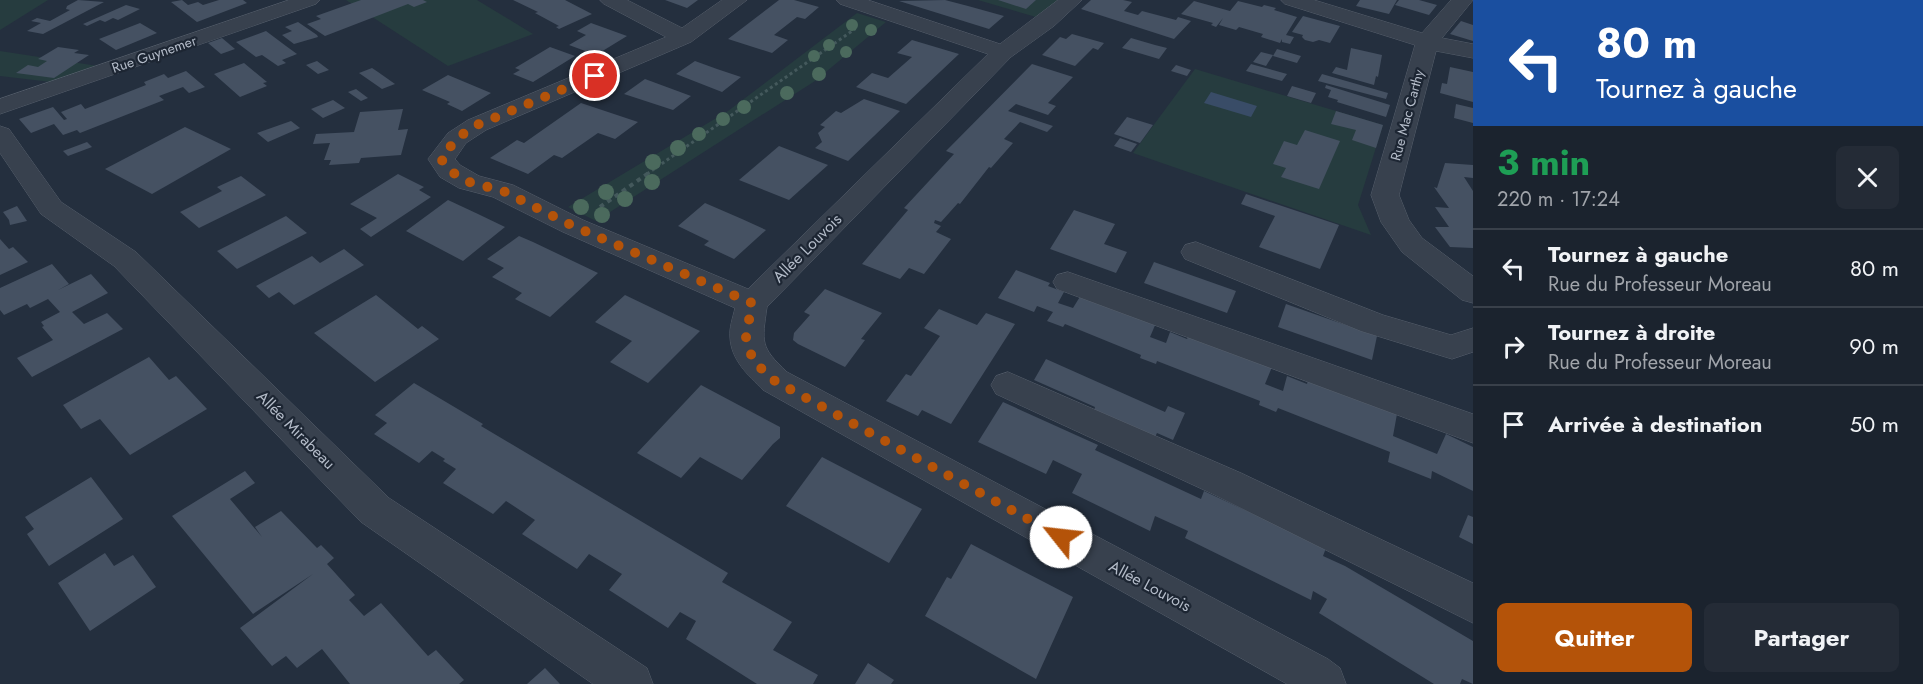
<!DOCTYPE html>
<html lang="fr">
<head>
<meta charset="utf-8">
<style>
	:root { --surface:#1b232e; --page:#242b36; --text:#f1f3f6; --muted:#a0a4aa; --line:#39404a; --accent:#b45309 }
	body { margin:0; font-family:Jost,sans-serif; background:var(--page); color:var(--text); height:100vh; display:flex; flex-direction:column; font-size:22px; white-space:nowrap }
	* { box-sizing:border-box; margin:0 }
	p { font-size:20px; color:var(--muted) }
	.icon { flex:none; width:33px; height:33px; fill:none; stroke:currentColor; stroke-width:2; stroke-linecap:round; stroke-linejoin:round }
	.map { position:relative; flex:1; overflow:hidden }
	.sheet { display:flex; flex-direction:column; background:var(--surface); width:450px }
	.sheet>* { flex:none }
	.top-card { background:#1a4fa0; color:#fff; overflow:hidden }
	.pin { position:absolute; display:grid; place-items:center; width:51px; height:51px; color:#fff; margin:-26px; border:3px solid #fff; border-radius:50%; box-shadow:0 2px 6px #0007 }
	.me { position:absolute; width:66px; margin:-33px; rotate:299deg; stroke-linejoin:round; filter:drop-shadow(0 0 4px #0008) }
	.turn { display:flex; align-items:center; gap:21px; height:126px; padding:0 24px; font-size:27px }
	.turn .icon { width:78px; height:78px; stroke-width:2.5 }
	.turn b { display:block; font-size:42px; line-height:51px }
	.round { display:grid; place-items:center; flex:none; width:63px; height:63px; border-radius:9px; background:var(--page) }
	.head { display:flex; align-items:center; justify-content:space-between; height:102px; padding:0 24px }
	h1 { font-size:36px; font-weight:700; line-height:45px; color:#1e9e55 }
	.primary-button { display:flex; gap:12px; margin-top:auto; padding:12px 24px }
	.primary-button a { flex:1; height:69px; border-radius:9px; background:var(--accent); color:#fff; font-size:24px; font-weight:700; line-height:69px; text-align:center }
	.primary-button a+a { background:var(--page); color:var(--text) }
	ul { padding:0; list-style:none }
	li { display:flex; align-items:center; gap:18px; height:78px; padding:0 24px; border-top:2px solid var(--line) }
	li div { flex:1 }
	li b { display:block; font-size:22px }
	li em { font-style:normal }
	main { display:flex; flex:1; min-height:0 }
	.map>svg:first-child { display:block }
	.green { fill:#263c3f }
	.water { fill:#394c67 }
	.building { fill:#455162 }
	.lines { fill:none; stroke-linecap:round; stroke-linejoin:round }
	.minor-casing { stroke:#565f6c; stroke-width:1 }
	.path-far1 { stroke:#44595c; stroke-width:3; stroke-dasharray:3 3; stroke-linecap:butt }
	.path { stroke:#44595c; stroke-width:4; stroke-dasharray:4.5 4.5; stroke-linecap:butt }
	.minor { fill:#38414e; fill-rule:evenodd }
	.tree { fill:#4b6a5d }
	.route { stroke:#b45309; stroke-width:10; stroke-dasharray:0 18 }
	.labels { text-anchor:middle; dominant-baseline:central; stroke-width:4.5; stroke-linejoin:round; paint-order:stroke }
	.far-street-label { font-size:14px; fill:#b4bcc9; stroke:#1d2633 }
	.street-label { font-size:16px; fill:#b4bcc9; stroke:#1d2633 }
</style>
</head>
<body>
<main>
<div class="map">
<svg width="1473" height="684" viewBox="0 0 1473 684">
	<rect width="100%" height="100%" fill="#242f3e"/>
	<g class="green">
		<path d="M0,0H48L0,30Z"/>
		<path d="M346,0H477L533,34L448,66Z"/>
		<path d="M978,0H1059L1036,17Z"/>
		<path d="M857,13L886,22L815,81L596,221L568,207L728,111Z"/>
		<path d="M0,51L98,66L51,82L0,76Z"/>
		<path d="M1195,69L1383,125L1358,205L1371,235L1133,153Z"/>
	</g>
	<path class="water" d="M1211,92L1257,106L1251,117L1204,103Z"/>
	<g class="building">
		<path d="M78,0L104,2L43,34L27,31L41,23L31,21L37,18L50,21L70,10L66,9L67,6Z"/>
		<path d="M182,0L188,5L198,2L203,5L219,0H243L247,3L197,22L171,2Z"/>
		<path d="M361,0H423L427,2L414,7L408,4L325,36L307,24L321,19L316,16Z"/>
		<path d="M513,0H565L592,14L559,29L556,27L559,26L535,13L538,12Z"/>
		<path d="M665,0H698L687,8Z"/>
		<path d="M779,0H794L819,7L805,19L797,17L774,35L788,40L772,53L728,39Z"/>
		<path d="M945,0L968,6L1004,16L989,29L899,1Z"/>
		<path d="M998,0H1036L1026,9Z"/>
		<path d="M1091,0H1123L1132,2L1124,11L1138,15L1142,11L1176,20L1178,17L1191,21L1174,39L1081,9Z"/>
		<path d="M1360,0H1397L1389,14L1356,6Z"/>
		<path d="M1399,0H1419L1437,5L1429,15L1395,5Z"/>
		<path d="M1194,1L1230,11L1238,1L1262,7L1264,5L1276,8L1274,10L1297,17L1286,35L1294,37L1290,44L1282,42V39L1280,43L1261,37L1263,34L1239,27L1236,30L1219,25L1223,18L1216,27L1211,25L1213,23L1181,14Z"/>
		<path d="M126,5L140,9L118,20L113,18L105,22L100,20L87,26L83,24Z"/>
		<path d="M1303,16L1340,26L1330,43L1319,40L1313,42L1305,40L1302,37L1303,35L1292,32Z"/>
		<path d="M1461,21L1473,25V41L1450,34Z"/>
		<path d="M298,22L317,35L318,37L294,44L282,35L292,31L285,27Z"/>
		<path d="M140,23L157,33L116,50L99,39Z"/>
		<path d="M591,23L627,36L596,55L569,45L586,35L577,31Z"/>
		<path d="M266,31L286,46L297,54L282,60L286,63L278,66L262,55L256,57L236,42Z"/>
		<path d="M1072,34L1104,43L1098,50L1093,48L1075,66L1042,55L1060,37L1066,39Z"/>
		<path d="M222,38L235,49L221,54L208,43Z"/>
		<path d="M1131,38L1155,45L1167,48L1159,59L1122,48Z"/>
		<path d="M912,40L959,54L906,104L856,87L872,73L888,78L912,57L897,53Z"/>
		<path d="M58,47L79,50L74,53L89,55L54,78L16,73L28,65L38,67L47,61L38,59Z"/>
		<path d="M550,47L575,56L533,82L513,74L520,70L515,68Z"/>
		<path d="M1351,48L1382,55L1378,77L1376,76L1374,85L1332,73L1336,67L1347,70Z"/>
		<path d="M1277,49L1301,56L1297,63L1273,56Z"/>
		<path d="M1261,52L1273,55L1266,66L1253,62Z"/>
		<path d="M317,61L329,70L318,74L306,65Z"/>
		<path d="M695,61L717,69L741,77L722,92L676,74Z"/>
		<path d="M244,63L267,82L263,83L267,86L240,97L214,74Z"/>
		<path d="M1032,64L1073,77L1048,103L1056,106L1048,115L1016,104L1008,111L1053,126L1047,132L1020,122L1004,139L1013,143L991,168L989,167L960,204L958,203L941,222L935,220L934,223L941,226L936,232L951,239L924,274L909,268L900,279L862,264L908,210L904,208L954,154L946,151Z"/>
		<path d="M1251,64L1287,74L1282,81L1246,71Z"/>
		<path d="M1176,65L1191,70L1187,76L1171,71Z"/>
		<path d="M1450,67L1473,72V102L1440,93L1442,83L1447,84Z"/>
		<path d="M372,68L378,72L395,84L382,89L359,73Z"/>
		<path d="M186,71L205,87L189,93L183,87L159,96L164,100L80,133L77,130L63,135L54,124L31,133L19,119L53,107L64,120L67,119L61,112L81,104L85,109L146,85L144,82L164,74L168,78Z"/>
		<path d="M1322,74L1388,93L1386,99L1318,81Z"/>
		<path d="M448,75L491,93L462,111L447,104L450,102L422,90Z"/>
		<path d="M645,79L691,96L673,110L624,94Z"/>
		<path d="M1326,85L1390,105L1386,117L1337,102L1338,100L1328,97L1331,90L1325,88Z"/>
		<path d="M1292,86L1316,93L1311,103L1287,96Z"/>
		<path d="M356,89L368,98L361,101L348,92Z"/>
		<path d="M864,99L900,111L848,161L815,148L822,142L818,133L825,127L820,125L836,111L841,113Z"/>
		<path d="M333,100L345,108L323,118L311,109Z"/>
		<path d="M581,103L638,122L615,139L598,133L562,158L554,155L528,174L490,158L517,140L524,143Z"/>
		<path d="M1456,104L1473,108V123L1454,118Z"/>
		<path d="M403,109L398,130L408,129L401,155L361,158L359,163L329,165L331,160H324L330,143L313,144L316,134L354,132L360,112Z"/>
		<path d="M1336,111L1383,125L1376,148L1352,140L1356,130L1331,124Z"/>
		<path d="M1127,117L1153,125L1140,143L1114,134Z"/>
		<path d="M291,121L300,128L268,142L257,133Z"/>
		<path d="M185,127L231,149L152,194L105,169Z"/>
		<path d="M1305,130L1340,141L1319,189L1281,177L1286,168L1273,164L1284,141L1297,145Z"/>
		<path d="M1120,138L1137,144L1131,152L1114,146Z"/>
		<path d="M87,142L92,147L68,156L63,151Z"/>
		<path d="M779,146L828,165L789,200L739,180Z"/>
		<path d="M1445,163L1473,165V178L1464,177L1473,191V248L1450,247L1435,227H1449L1435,207L1449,208L1434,187L1437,188Z"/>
		<path d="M398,174L424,187L419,190L431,197L371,237L360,229L377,218L350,204Z"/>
		<path d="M241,176L266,195L199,228L180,212L222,191L217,187Z"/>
		<path d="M1246,194L1339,225L1320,269L1259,247L1275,216L1241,204Z"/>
		<path d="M448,200L478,214L505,227L463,261L406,231Z"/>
		<path d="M705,203L742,219L766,230L734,259L704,245L709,241L678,226Z"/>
		<path d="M17,206L27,221L10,225L9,220L3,212Z"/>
		<path d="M1074,210L1115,224L1104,244L1127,252L1116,273L1050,249Z"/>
		<path d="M286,216L307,233L237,269L217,251Z"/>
		<path d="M519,236L533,242L598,273L550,317L515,299L522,293L492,277L504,268L487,259Z"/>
		<path d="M0,239L9,249L13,247L28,262L0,275Z"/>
		<path d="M344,249L364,265L294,305L279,292L269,298L256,286L312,256L320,263Z"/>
		<path d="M1154,262L1236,291L1227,313L1144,283Z"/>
		<path d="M52,264L69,284L58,290L91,274L108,293L72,312L84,324L107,313L123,329L32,377L17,358L53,340L42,327L44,326L41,322L60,312L48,299L30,308L27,304L4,315L0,310V288Z"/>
		<path d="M1016,270L1050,283L1048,286L1064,292L1058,303L1073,308L1081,295L1156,323L1150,337L1166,343L1170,332L1187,339L1189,335L1272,367L1265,384L1283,391L1287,376L1307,384L1308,380L1397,414L1393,436L1437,454L1446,434L1473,447V491L1432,471L1431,479L1388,462L1390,452L1278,408L1276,412L1259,405L1260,401L1157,361L1156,364L1140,358L1141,355L1065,324L1063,327L1047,321L1053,312L1037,306L1034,312L998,298Z"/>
		<path d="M825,289L882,313L861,339L865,340L845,367L798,344L793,340L794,333L810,315L804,312Z"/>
		<path d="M376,295L418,329L422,326L439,339L375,382L314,333Z"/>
		<path d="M625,295L700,331L648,383L610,362L632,341L595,322Z"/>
		<path d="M1286,304L1377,336L1372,360L1278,327Z"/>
		<path d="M939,309L977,325L986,313L1015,324L951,424L922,410L918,416L886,401L906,374L911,376L940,336L924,328Z"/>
		<path d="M149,357L169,380L176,376L207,409L130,455L100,419L81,429L63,405Z"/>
		<path d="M1046,359L1165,412L1168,406L1185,413L1173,440L1157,433L1155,437L1094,410L1095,407L1034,380Z"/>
		<path d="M414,383L483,424L481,426L728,573L722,582L792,622L773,650L818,675L813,684H757L686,639L696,621L680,612L668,628L609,590L622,574L589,554L577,569L522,534L535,520L506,501L493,514L443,483L456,469L443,461L445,459L432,451L419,463L374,434L387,423L375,415Z"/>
		<path d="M701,385L780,427V438L773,444L742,480L700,457L681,478L637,453Z"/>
		<path d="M1003,402L1098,445L1095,450L1201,499L1204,491L1326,548L1323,556L1345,566L1473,641V684L1462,679L1460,684H1434L1319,613L1327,599L1313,591L1311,600L1185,538L1188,531L1155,516L1150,531L1072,493L1082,474L1053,460L1046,474L978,442Z"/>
		<path d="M822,457L922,509L889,563L786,506Z"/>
		<path d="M245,471L255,483L230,499L262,537L255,527L281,511L317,548L321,545L334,558L327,564L355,595L349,600L364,616L381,603L428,656L436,650L464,680L459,684H350L322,649L297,668L286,656L272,666L240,628L313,574L253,614L172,516Z"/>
		<path d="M91,477L123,519L49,566L27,534L34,529L25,517Z"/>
		<path d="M1468,515L1473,517V544L1459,537Z"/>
		<path d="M971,544L1073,597L1036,679L925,616L947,577L951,579Z"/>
		<path d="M105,553L114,566L133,555L156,587L90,631L58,583Z"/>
		<path d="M868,663L894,680L891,684H855Z"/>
		<path d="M545,668L560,684H527Z"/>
	</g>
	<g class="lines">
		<defs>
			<g id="minor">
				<path d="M289,0H320L316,4L0,114V99Z"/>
				<path d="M600,0H627L682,28L722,0H747L691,42L486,130L466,143L455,159L460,165L479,176L513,185L583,220L748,289L988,54L840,4L836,0H868L1000,44L1058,0H1082L1054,26L1011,57L767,307C762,342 760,347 787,372L1328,659L1340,668L1346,684H1287L763,390C748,375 731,360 730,337C729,328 733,317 735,308L563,232L493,197L459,188L440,177L428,159L448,133L468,120L666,37L604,4Z"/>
				<path d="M1281,0H1314L1422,33L1451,0H1473L1442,38L1473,44V58L1436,51L1399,195L1409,220L1422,238L1473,276V303L1462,300L1402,252L1381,222L1371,195L1415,45L1285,4Z"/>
				<path d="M0,126L9,129L61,202L136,252L389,498L647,668L653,684H593L361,522L114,266L41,214L0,153Z"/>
				<path d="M1196,242L1383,315L1451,335L1473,328V352L1452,359L1361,331L1185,259L1181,252L1185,245Z"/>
				<path d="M1068,272L1473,414V443L1057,289L1053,282L1057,275Z"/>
				<path d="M1008,372L1241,473L1473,583V623L1215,495L996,394L991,385L996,376Z"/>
			</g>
		</defs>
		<use href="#minor" class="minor-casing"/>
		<path class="path-far1" d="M647,174L855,29"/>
		<path class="path" d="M600,207L650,172"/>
		<use href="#minor" class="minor"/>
	</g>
	<g class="tree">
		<circle cx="852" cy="25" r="6"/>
		<circle cx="871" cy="30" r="6"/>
		<circle cx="829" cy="45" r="6"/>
		<circle cx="846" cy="52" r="6"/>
		<circle cx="814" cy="56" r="6"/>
		<circle cx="819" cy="74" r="7"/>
		<circle cx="787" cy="93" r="7"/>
		<circle cx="744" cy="107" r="7"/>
		<circle cx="723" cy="119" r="7"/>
		<circle cx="699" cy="134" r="7"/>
		<circle cx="678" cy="148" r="8"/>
		<circle cx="653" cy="162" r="8"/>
		<circle cx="652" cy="182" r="8"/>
		<circle cx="606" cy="192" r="8"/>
		<circle cx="625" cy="199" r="8"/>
		<circle cx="581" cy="207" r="8"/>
		<circle cx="602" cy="215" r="8"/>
	</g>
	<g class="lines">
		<path class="route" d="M595,76L477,125L457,138L441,159L450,171L469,182L503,191L573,226L752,303L746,337L753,361L775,381L1061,537"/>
	</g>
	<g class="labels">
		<g class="far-street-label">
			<text transform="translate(154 54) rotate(-19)">Rue Guynemer</text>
			<text transform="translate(1407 115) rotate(-75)">Rue Mac Carthy</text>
		</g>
		<g class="street-label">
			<text transform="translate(807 248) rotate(-45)">Allée Louvois</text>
			<text transform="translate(296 430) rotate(45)">Allée Mirabeau</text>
			<text transform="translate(1150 586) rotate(28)">Allée Louvois</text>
		</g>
	</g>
</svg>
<div class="pin" style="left:595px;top:76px;background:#d93025"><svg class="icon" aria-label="arrive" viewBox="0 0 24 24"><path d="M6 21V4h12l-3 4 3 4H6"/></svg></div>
<svg class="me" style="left:1061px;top:537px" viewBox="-20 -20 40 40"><circle r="19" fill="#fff"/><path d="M0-13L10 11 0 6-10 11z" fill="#b45309"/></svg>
</div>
<section class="sheet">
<div class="top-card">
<div class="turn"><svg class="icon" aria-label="left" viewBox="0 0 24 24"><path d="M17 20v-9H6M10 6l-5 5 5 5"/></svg><div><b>80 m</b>Tournez à gauche</div></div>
</div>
<div class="head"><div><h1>3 min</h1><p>220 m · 17:24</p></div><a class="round"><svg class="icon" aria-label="close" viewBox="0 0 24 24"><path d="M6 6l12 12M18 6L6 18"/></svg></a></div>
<ul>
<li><svg class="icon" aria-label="left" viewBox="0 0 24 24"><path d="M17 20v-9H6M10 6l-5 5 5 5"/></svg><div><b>Tournez à gauche</b><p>Rue du Professeur Moreau</p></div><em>80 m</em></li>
<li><svg class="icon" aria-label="right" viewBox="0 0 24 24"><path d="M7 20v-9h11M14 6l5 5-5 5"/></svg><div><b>Tournez à droite</b><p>Rue du Professeur Moreau</p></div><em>90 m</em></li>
<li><svg class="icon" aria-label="arrive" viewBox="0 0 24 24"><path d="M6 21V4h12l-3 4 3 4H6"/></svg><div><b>Arrivée à destination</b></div><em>50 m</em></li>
</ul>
<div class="primary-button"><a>Quitter</a><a>Partager</a></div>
</section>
</main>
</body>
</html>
